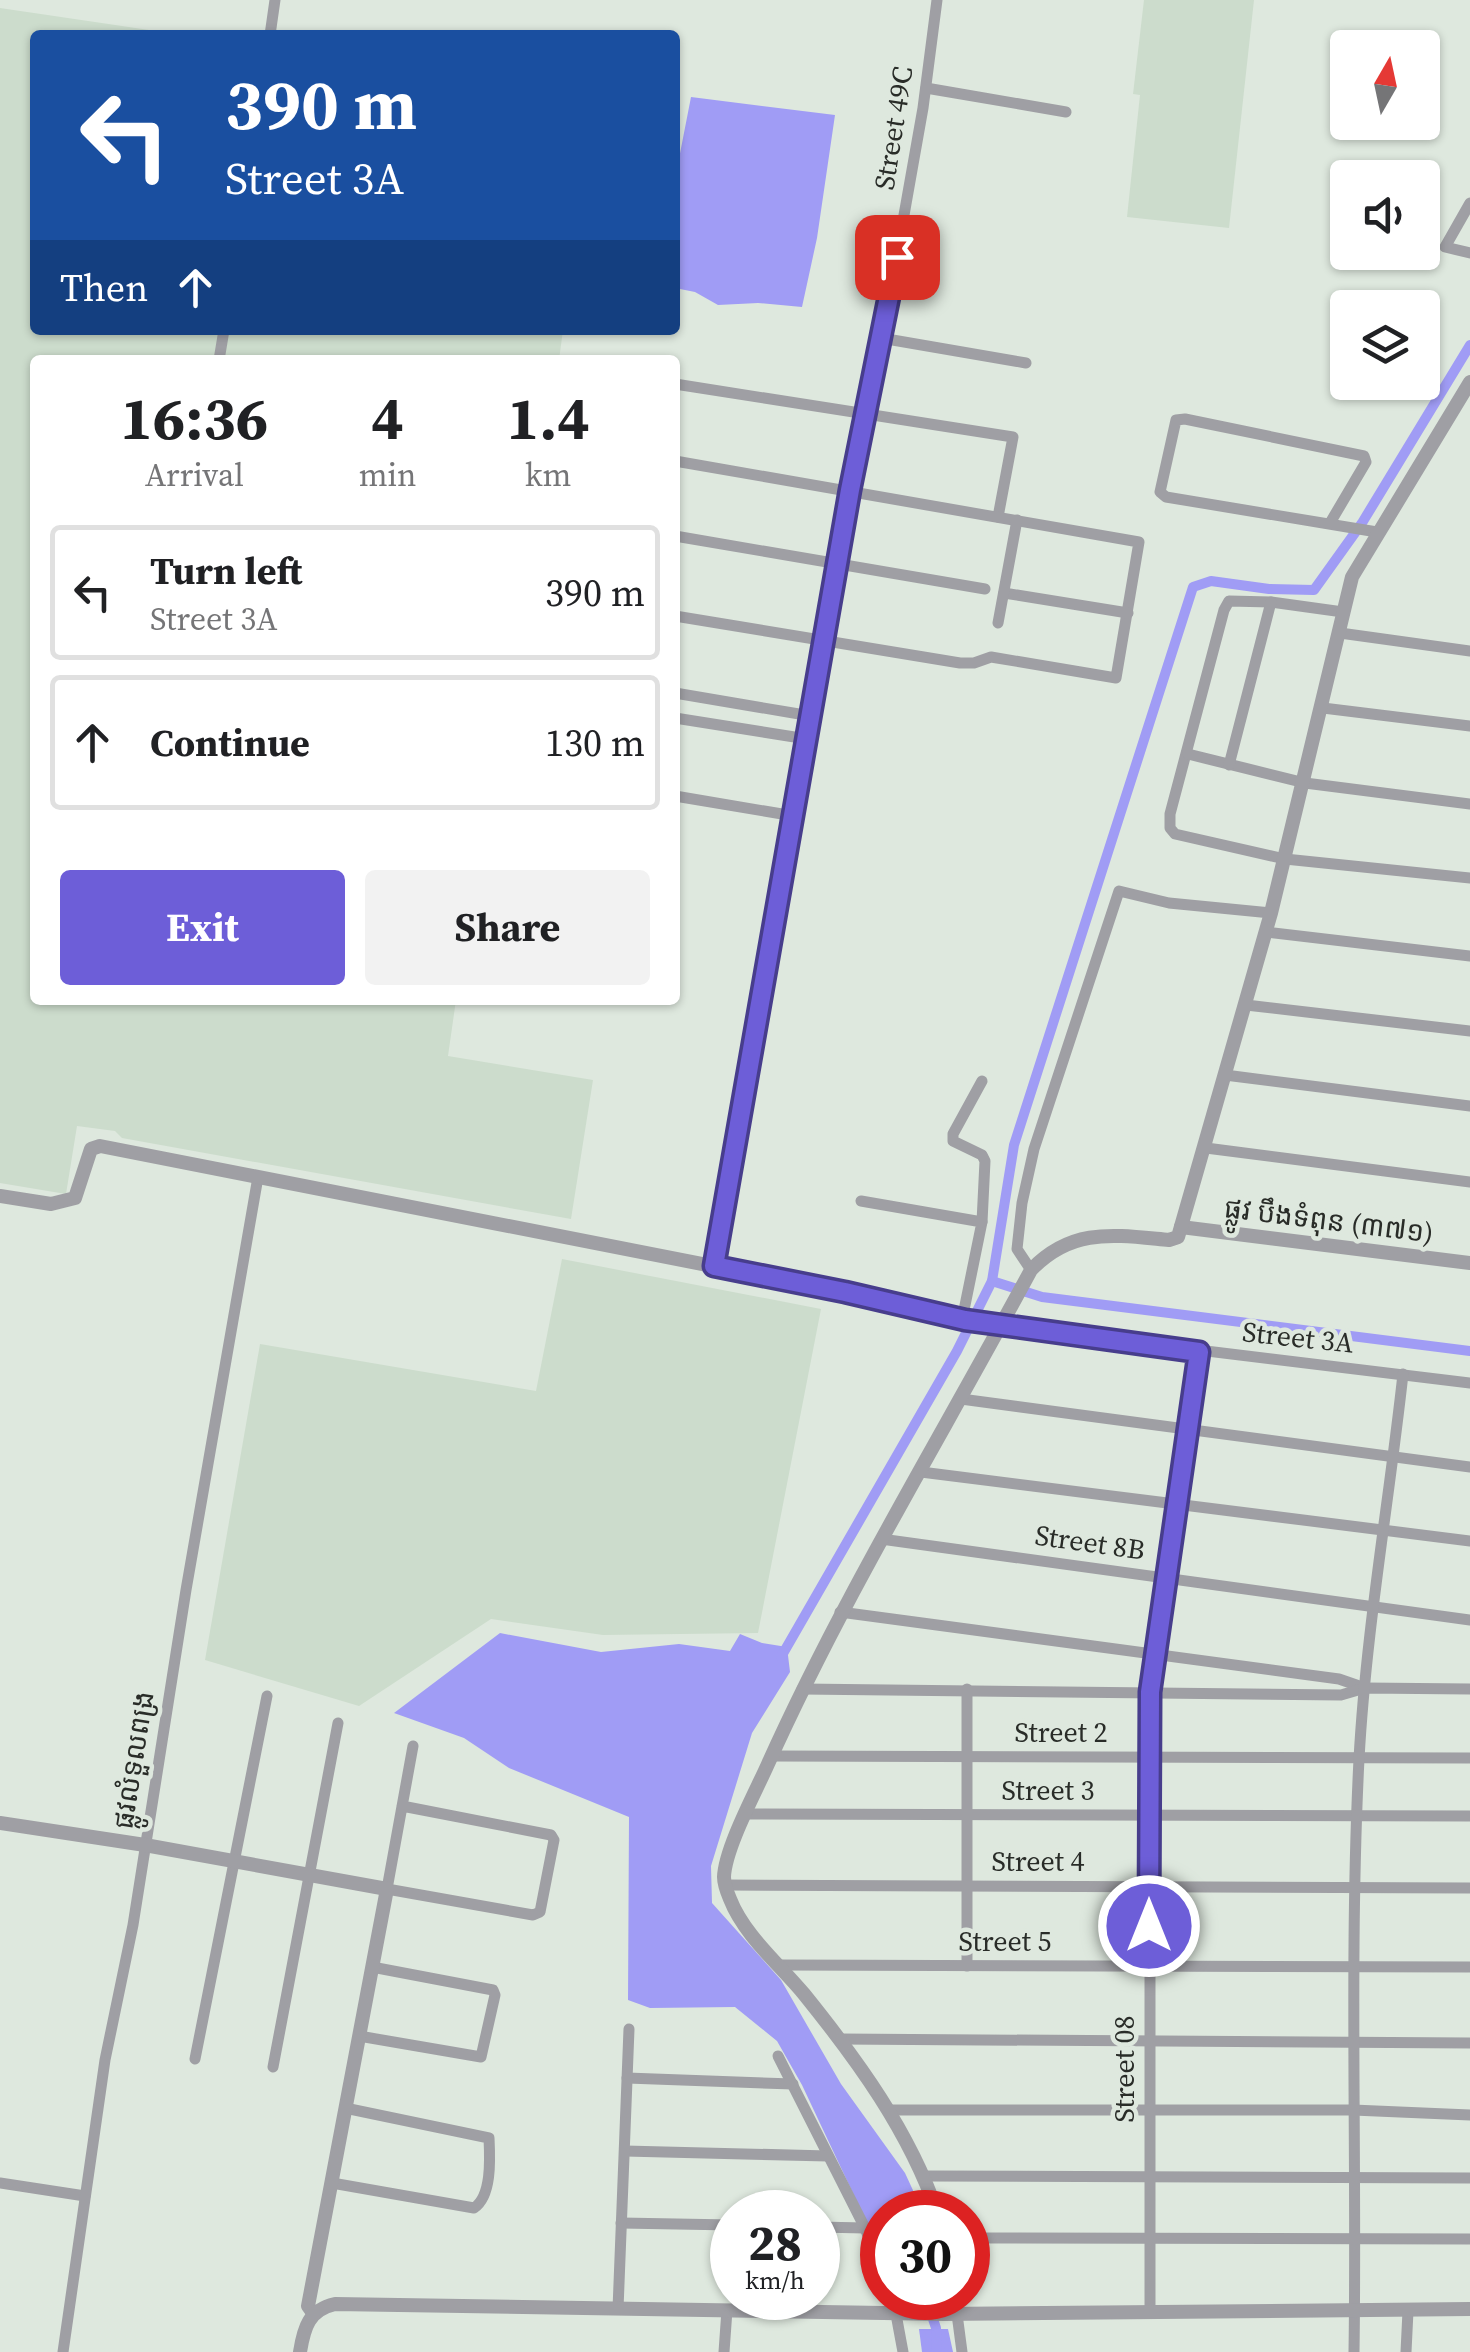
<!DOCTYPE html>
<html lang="en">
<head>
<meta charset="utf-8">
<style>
	:root { --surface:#fff; --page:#f2f2f2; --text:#202124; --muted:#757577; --line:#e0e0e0; --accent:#6d5ed8 }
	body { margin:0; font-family:"Source Serif 4","Noto Sans Khmer",serif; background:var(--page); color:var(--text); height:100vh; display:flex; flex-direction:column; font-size:38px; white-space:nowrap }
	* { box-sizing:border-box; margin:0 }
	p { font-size:32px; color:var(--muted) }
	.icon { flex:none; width:55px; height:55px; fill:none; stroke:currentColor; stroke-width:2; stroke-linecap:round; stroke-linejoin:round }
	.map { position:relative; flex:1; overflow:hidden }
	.panel { position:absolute; left:30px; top:355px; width:650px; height:650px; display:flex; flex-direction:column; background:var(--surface); border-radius:10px; box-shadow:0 2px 8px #0004 }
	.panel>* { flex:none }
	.banner { position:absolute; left:30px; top:30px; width:650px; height:305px; border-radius:10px; box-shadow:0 2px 8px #0004; background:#1a4fa0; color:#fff; overflow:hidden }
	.needle { width:65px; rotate:9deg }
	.fabs { position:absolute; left:1330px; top:30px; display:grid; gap:20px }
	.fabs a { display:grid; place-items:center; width:110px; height:110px; border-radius:10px; background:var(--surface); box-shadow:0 2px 8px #0004; font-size:50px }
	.speed { position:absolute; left:710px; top:2190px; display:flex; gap:20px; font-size:50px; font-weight:700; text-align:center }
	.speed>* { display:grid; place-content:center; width:130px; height:130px; border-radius:50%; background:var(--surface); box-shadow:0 2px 8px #0004; line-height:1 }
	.speed small { font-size:25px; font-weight:400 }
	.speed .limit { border:15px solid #d22; background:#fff; color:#111 }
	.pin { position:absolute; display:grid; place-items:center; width:85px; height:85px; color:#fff; margin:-42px; border-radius:20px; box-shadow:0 5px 15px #0006 }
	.me { position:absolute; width:110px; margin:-55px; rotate:0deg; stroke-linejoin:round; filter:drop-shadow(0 0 8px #0008) }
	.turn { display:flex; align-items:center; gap:35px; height:210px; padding:0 30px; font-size:45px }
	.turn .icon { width:130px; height:130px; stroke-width:2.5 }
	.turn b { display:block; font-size:70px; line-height:85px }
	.then { display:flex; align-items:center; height:95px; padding:0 30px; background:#0003; gap:20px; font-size:38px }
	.eta { display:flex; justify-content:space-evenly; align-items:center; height:170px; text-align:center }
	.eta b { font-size:60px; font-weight:700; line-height:70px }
	.action { display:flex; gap:20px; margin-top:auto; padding:20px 30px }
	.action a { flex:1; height:115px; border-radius:10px; background:var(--accent); color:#fff; font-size:40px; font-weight:700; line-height:115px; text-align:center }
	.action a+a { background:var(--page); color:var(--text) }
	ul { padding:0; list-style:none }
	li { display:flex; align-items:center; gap:30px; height:135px; margin:0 20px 15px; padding:0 10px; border:5px solid var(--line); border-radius:10px }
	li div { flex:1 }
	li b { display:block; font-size:38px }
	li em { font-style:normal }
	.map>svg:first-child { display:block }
	.built { fill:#ccdccc }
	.water { fill:#a09cf5 }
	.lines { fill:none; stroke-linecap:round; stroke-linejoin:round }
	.canal { stroke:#a09cf5; stroke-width:10 }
	.minor { stroke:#9f9fa4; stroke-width:11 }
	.tertiary { stroke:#9f9fa4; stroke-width:14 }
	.route-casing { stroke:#473d8c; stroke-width:25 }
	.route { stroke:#6d5ed8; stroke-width:18 }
	.labels { text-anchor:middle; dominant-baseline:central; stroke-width:9; stroke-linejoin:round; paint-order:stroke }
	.street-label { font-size:28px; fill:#292c28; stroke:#dee8de }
</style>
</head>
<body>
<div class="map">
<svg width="1470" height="2352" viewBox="0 0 1470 2352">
	<rect width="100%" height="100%" fill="#dee8de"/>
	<g class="built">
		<path d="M1144,0H1254L1229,228L1127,217L1140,95L1133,94Z"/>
		<path d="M0,8L183,35H35V330H563L559,360H35V1000H456L448,1056L593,1080L571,1219L122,1138L115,1131L77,1126L66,1194L0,1183Z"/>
		<path d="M562,1259L821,1309L758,1633L603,1635L491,1619L359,1706L205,1660L260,1344L536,1391Z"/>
	</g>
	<g class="water">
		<path d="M691,97L835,115L817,238L802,307L758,303L718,305L695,292L675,288V179Z"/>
		<path d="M500,1633L601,1652L679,1644L730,1651L740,1634L762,1643L787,1647L790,1672L752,1733L711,1866L712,1903L781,1980L841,2084L905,2173L923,2212H882V2255L802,2085L777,2041L735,2007L650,2008L628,2000L629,1817L509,1768L464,1738L394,1713Z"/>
		<path d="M919,2329H948L953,2352H922Z"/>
	</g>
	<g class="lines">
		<g class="canal">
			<path d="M992,1281L1042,1297L1470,1351"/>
			<path d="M781,1657L957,1351L992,1281L1014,1145L1193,587L1211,581L1269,589L1314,590L1362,523L1470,345"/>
			<path d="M926,2298L936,2328L937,2352"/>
		</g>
		<g class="minor">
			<path d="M270,35L275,0"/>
			<path d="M926,88L1066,112"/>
			<path d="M1470,203L1445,247L1470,253"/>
			<path d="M881,338L1026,363"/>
			<path d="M219,360L224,330"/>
			<path d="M675,384L1013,437L998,517"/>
			<path d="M675,461L1139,542L1116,678L991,657L974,663H960L675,616"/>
			<path d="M1330,523L1366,462L1364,456L1185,419L1176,420L1160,492L1166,497L1377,532"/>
			<path d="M675,536L985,589"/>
			<path d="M1004,593L1128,613"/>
			<path d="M1343,612L1271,602L1229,601L1224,610L1170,814V828L1175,834L1285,859L1470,878"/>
			<path d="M998,623L1017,520"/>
			<path d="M1340,633L1470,651"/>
			<path d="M675,693L811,716"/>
			<path d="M1323,708L1470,726"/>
			<path d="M675,718L807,739"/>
			<path d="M1188,754L1305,783L1470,804"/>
			<path d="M1229,765L1271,602"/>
			<path d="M675,796L794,816"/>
			<path d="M1266,932L1470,956"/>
			<path d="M1246,1005L1470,1031"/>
			<path d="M1225,1075L1470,1106"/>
			<path d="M1206,1148L1470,1182"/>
			<path d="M861,1201L982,1222L962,1320"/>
			<path d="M982,1222L985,1161L982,1155L953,1141V1134L982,1081"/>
			<path d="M714,1266L849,490L890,294L923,108L937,0"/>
			<path d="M1031,1270L1017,1249L1022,1203L1034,1149L1119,891L1169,903L1271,913"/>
			<path d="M1001,1326L1470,1383"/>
			<path d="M961,1399L1470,1467"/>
			<path d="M921,1472L1470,1541"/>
			<path d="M881,1539L1470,1620"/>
			<path d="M840,1612L1339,1679L1365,1688"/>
			<path d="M802,1689L1341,1695L1365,1688L1470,1689"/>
			<path d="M771,1756L1470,1758"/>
			<path d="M402,1806L551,1835L554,1840L540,1912L533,1915L387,1889L413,1746"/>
			<path d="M745,1814L1470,1816"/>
			<path d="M726,1885L1470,1888"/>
			<path d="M780,1965L1470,1967"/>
			<path d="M967,1966V1689"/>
			<path d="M359,2036L481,2057L495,1995L493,1990L372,1967"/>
			<path d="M840,2039L1470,2043"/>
			<path d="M778,2056L865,2228L882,2272"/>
			<path d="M195,2059L267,1696"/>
			<path d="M273,2067L338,1723"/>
			<path d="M627,2078L793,2084"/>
			<path d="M888,2110H1353L1470,2115"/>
			<path d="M625,2151L828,2156"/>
			<path d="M925,2176L1470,2178"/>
			<path d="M0,2183L85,2196"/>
			<path d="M332,2183L474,2208C492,2196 490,2159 489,2138L345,2108"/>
			<path d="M621,2223L732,2225"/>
			<path d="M818,2227L865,2228"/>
			<path d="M968,2238L1470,2239"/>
			<path d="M893,2298L903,2352"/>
			<path d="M618,2309L629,2029"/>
			<path d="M1150,2310V1692L1199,1352"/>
			<path d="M957,2314L962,2352"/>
			<path d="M63,2352L105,2060L133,1925L186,1590L258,1177"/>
			<path d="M724,2352L727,2310"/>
			<path d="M1354,2352C1357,2154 1349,1957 1359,1759C1366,1630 1389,1502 1403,1374"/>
			<path d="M1406,2352L1408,2311"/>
		</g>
		<g class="tertiary">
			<path d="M0,1196L51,1204L75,1198L91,1149L100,1146L845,1292L1001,1326"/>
			<path d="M1181,1227L1470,1263"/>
			<path d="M0,1823L145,1845L387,1889L308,2306L313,2313"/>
			<path d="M937,2212C909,2131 858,2061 804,1994C779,1964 744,1935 730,1899C727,1892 724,1884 724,1877C725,1848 756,1791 768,1764C845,1593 943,1434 1031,1270C1072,1227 1114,1235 1169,1240L1178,1237L1271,913L1352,577L1470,382"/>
			<path d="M957,2314V2298"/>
			<path d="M300,2352C304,2327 309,2310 335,2304L944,2314L1470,2309"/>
		</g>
	</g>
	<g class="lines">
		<defs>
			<path id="route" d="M897,257L850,490L714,1266L845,1292L965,1320L1199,1352L1150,1692L1149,1926"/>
		</defs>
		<use href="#route" class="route-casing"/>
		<use href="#route" class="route"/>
	</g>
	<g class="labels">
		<g class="street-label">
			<text transform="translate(893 128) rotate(-81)">Street 49C</text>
			<text transform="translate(1329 1220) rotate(7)">ផ្លូវ បឹងទំពុន (៣៧១)</text>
			<text transform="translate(1298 1337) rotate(6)">Street 3A</text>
			<text transform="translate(1090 1542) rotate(8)">Street 8B</text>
			<text x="1061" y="1732">Street 2</text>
			<text transform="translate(133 1760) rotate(-81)">ផ្លូវលំទួលពង្រ</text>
			<text x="1048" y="1790">Street 3</text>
			<text x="1038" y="1861">Street 4</text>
			<text x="1005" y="1941">Street 5</text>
			<text transform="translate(1124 2069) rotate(-90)">Street 08</text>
		</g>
	</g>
</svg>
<div class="fabs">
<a><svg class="needle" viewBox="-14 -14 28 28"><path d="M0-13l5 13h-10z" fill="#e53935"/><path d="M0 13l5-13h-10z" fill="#757577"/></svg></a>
<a><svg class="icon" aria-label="sound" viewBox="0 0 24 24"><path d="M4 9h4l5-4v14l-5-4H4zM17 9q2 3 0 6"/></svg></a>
<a><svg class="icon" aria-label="layers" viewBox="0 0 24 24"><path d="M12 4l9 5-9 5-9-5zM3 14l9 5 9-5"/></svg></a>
</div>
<div class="speed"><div>28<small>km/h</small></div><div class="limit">30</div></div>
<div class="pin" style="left:897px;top:257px;background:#d93025"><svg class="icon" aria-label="arrive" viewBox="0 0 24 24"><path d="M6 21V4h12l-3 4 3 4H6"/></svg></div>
<svg class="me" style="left:1149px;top:1926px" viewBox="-20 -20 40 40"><circle r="17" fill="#6d5ed8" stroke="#fff" stroke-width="3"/><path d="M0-11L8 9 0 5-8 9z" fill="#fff"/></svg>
<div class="banner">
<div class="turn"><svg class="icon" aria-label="left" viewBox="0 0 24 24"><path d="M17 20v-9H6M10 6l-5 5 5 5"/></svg><div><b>390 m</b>Street 3A</div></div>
<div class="then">Then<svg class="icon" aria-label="ahead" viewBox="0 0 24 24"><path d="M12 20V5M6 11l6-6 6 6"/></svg></div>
</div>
<section class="panel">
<div class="eta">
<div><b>16:36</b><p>Arrival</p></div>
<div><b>4</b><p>min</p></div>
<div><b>1.4</b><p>km</p></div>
</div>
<ul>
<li><svg class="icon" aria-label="left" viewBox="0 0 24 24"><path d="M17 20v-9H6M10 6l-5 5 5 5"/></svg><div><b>Turn left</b><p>Street 3A</p></div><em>390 m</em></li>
<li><svg class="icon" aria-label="ahead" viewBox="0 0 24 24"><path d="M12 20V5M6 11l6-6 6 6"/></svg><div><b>Continue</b></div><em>130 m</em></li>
</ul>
<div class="action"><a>Exit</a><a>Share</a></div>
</section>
</div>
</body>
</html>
